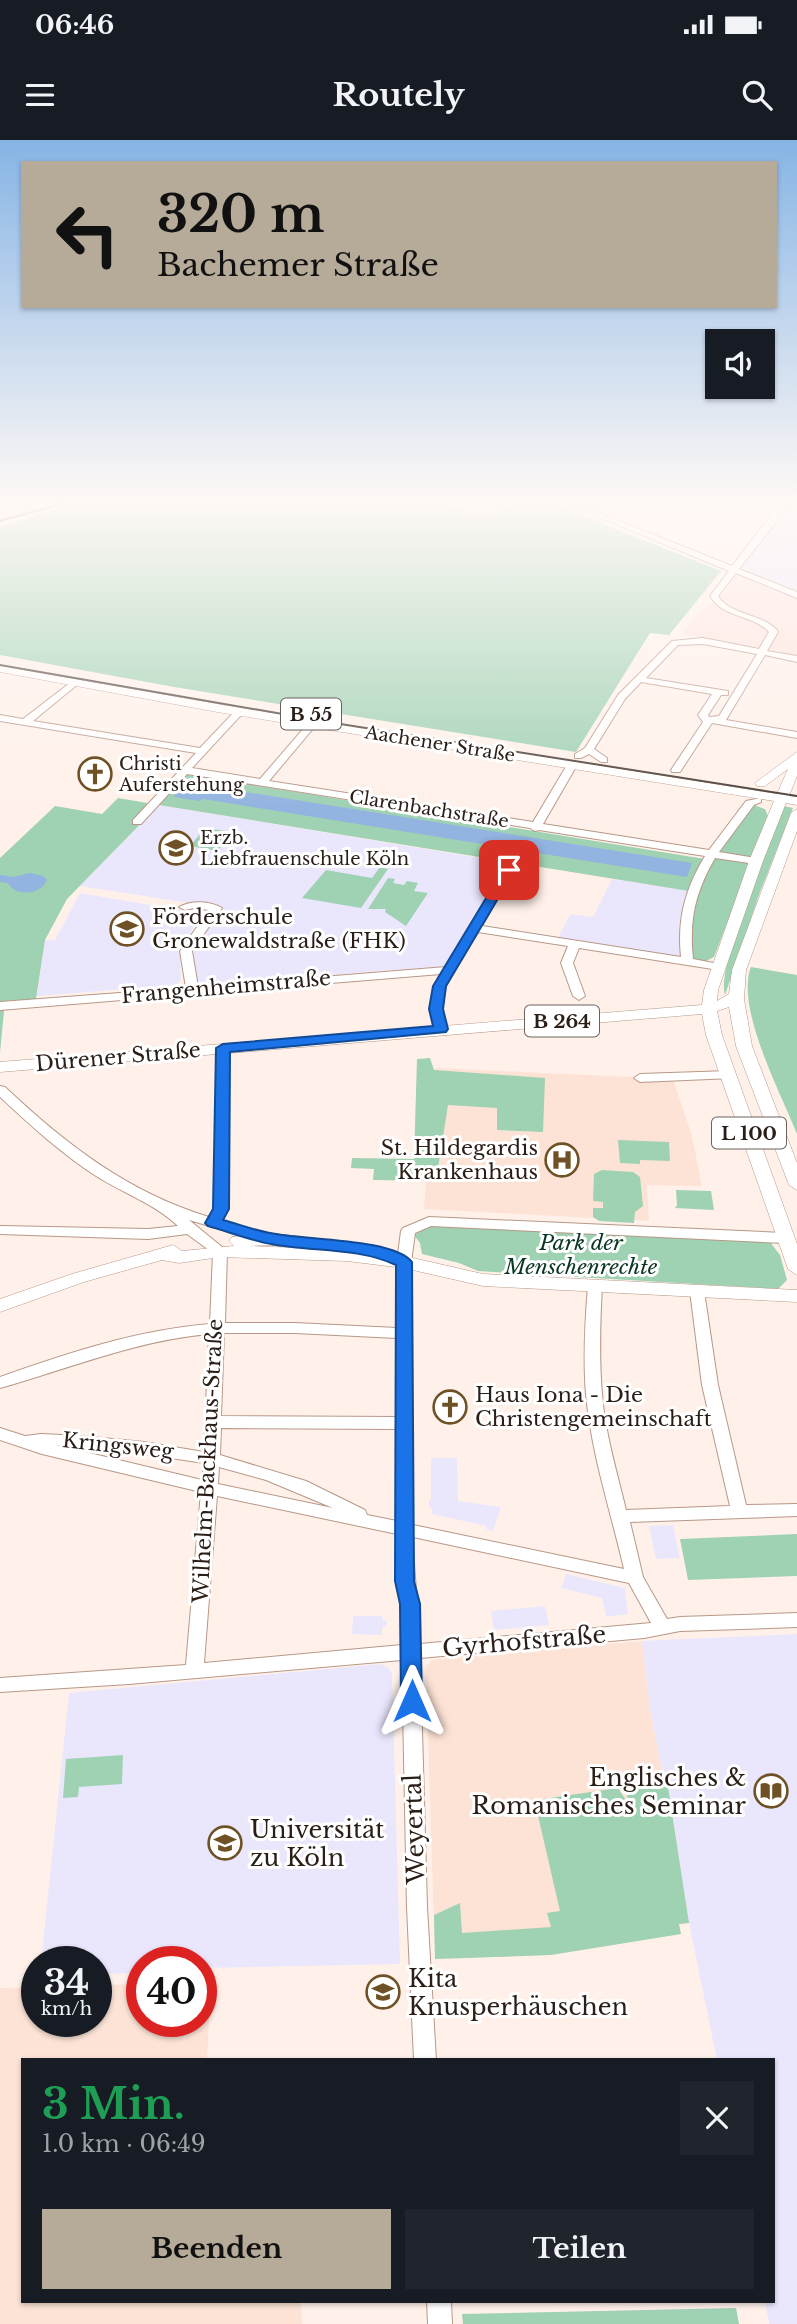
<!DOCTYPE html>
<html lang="de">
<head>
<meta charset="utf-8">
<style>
	:root { --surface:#171b24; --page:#20242c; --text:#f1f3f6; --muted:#9ea1a6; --accent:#b6aa98 }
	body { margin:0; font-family:"Libre Baskerville",serif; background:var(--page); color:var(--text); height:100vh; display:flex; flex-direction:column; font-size:26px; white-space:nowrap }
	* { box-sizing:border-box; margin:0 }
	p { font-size:23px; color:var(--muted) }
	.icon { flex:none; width:38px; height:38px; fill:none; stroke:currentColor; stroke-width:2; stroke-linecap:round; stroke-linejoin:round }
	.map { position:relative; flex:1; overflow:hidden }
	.sheet { position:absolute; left:21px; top:1918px; width:754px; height:245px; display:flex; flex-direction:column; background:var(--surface); border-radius:0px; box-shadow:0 2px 5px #0004 }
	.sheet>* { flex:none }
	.hud { position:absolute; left:21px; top:21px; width:756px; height:147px; border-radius:0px; box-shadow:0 2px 5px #0004; background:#b6aa98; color:#111; overflow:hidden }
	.tools { position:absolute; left:705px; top:189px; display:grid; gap:14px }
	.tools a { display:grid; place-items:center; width:70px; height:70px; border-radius:0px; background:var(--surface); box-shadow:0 2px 5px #0004; font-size:35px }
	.speed { position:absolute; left:21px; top:1806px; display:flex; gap:14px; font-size:35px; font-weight:700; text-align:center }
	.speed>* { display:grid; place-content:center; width:91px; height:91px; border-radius:50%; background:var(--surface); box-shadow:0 2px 5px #0004; line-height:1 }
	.speed small { font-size:18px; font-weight:400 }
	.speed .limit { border:10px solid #d22; background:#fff; color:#111 }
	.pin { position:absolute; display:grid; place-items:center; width:60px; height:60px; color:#fff; margin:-30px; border-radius:14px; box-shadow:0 4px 10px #0006 }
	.me { position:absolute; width:77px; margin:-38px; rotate:0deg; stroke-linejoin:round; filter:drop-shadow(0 0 5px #0008) }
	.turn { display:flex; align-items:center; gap:24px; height:147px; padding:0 21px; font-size:32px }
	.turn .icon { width:91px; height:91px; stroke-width:2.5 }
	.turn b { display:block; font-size:49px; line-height:60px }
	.round { display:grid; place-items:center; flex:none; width:74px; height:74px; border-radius:0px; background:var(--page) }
	.summary { display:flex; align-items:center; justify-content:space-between; height:119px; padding:0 21px }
	h1 { font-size:42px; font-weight:700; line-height:52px; color:#1e9e55 }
	.action { display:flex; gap:14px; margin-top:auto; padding:14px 21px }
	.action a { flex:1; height:80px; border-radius:0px; background:var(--accent); color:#111; font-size:28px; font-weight:700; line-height:80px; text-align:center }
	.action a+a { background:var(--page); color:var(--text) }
	.status { display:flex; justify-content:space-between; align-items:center; height:49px; padding:0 35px; background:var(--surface); direction:ltr }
	.status svg { height:19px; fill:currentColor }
	header { display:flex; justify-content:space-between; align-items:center; height:91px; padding:0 21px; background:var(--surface); font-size:32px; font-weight:700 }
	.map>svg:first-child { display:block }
	.commercial { fill:#fee3de }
	.built { fill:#fce3d6 }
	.education { fill:#eae7fd }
	.green { fill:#9fd1b3 }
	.water { fill:#93b3e0 }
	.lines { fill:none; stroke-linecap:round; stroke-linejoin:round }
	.minor-casing { stroke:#b79887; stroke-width:2 }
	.major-casing { stroke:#b79887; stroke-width:1 }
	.minor { fill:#fff; fill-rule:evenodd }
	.major { fill:#fff; fill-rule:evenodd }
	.tram { stroke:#4e423b; stroke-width:2 }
	.route { fill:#1a73e8; stroke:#114b97; stroke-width:2 }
	.labels { text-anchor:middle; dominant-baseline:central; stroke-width:6; stroke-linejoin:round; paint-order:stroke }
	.far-street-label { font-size:18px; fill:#2a1e17; stroke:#fff }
	.far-poi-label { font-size:18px; fill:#2a1e17; stroke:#fff; text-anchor:start }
	.shield { fill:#fff; stroke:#6a625d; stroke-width:2 }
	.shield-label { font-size:19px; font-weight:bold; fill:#2a1e17 }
	.poi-label { font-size:21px; fill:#2a1e17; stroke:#fff; text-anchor:start }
	.street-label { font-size:21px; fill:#2a1e17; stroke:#fff }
	.park-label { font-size:21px; font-style:italic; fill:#0a3722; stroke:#fff }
	.near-street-label { font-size:24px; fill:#2a1e17; stroke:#fff }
	.near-poi-label { font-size:24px; fill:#2a1e17; stroke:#fff; text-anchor:start }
</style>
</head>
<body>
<div class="status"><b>06:46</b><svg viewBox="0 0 49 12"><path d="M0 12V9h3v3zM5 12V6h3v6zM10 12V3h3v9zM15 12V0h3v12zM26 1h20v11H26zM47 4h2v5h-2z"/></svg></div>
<header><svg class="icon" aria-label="menu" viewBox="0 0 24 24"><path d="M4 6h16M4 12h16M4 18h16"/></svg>Routely<svg class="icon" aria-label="search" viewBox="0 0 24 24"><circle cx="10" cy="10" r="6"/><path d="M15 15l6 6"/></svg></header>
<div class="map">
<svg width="797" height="2184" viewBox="0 0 797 2184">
	<rect width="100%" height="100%" fill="#fff1ea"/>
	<path class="commercial" d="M739,428L797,451V516L769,509L681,494L702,470L718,460Z"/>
	<g class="built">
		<path d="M435,928L673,939L692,996L702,1046L647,1045L649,1081L424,1069Z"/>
		<path d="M642,1501L650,1569L664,1640L668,1647L689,1783L679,1784L681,1794L551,1815L435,1819L426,1527L432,1520Z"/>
		<path d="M211,1842L207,1920H23V2161H301L302,2184H0V1848L37,1847V1881H96V1845L142,1844V1881H201V1843Z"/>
	</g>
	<g class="education">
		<path d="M785,369L797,373V451L739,428Z"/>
		<path d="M159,665L510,723L446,826L199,845L191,812L215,779L201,775L180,810L181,839L176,845L37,856L45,800H55L80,753L185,771L189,763L80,746Z"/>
		<path d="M612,739L692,751L685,819L558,798L570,774L593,777Z"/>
		<path d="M431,1318H457L458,1361L501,1367L493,1391L486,1389L487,1386L431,1374L433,1368L429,1367V1360H431Z"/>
		<path d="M673,1385L680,1418L656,1419L649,1386Z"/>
		<path d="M566,1434L625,1448L628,1474L606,1477L602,1458L561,1448Z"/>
		<path d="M545,1466L549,1485L494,1490L491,1471Z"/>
		<path d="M353,1476H382L383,1481H387L386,1487H382V1495L352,1494Z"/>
		<path d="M797,1494V2184H769L765,2161H774V1920H717L689,1783L668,1647L664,1640L650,1569L642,1501Z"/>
		<path d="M381,1524L390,1529L392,1534L400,1824L201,1828V1822H142V1833L96,1834V1822H41L69,1553Z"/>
	</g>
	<g class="green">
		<path d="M83,363H441L481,376L521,363H550L721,431L669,495L650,493L576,612L174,547L0,515V387Z"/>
		<path d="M187,634L711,720L754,665L765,669L768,676L714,817L706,821L692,820L690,815L693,812V772L697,758L695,757V752L159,665L67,759L45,800L36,859L5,861L0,913V718L55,666L102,674L118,658L159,665Z"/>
		<path d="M784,666L793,668L760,752L725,855C716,824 770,702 784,666Z"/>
		<path d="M205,688L233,692L218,711L190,706Z"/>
		<path d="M380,727L388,729L361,768L302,758L326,730L372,738Z"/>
		<path d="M388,738L395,739L393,743L404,745L407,741L418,743L414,751L428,753L406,786L385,772L386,769H368Z"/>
		<path d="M751,827L797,835V994C781,953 735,868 751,827Z"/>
		<path d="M430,918L434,930L545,938L543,992L497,990V968L448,965L436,1041L373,1040L374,1029L351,1028L352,1018L414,1019L417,919Z"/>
		<path d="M618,1000L669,1002L670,1021L640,1020V1024L620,1023Z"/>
		<path d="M602,1030L633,1032L640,1037L643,1066L635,1072L634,1083L599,1081L593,1077V1068H603V1062L593,1061L594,1034Z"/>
		<path d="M676,1050L711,1051L714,1070L675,1068L677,1065Z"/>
		<path d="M429,1086L770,1102L780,1115L787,1140L778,1149L478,1131L459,1123L422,1114L420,1103L414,1095Z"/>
		<path d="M797,1394V1436L688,1440L680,1399Z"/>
		<path d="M123,1615L122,1644L79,1647L78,1657L63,1658L66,1619Z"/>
		<path d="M625,1645L668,1647L689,1783L679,1784L681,1794L551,1815L435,1819L434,1775L460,1763L462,1793L551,1787L547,1773L560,1771L536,1667L543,1659L618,1648L629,1665Z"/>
		<path d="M736,2168L739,2184H463L462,2174Z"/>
	</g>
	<g class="water">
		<path d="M190,640L214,644V647L692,723L687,737L203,659L199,661L174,657L177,649Z"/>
		<path d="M30,733L43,736L47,740C41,755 16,757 8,743L0,742V735L14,737Z"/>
	</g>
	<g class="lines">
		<defs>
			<g id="minor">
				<path d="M565,363H574L732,426L778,366L784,363H791L739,429L797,452V458L736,433L718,456C731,476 761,473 777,490L778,492L767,511L797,516V522L765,515L726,580L797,592V598L712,583L680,632H672L671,630L703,582L698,575L712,554L641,542L625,559L594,609L607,618V622H601L589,614L581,618H575V614L585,608L618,555L672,501L703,498L759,509L769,492C752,474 724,479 710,456L729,431ZM703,504L757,514L719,576L709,577L708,575L721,555H728V551L646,538L678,505Z"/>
				<path d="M75,539L78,540V544L33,581L200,608L237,569H243V573L192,628L260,639L310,581H316V585L269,641L533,682L567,625L572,622L577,625L543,684L709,710L746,661L761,658V662L754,665L719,712L756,718L761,721L756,724L715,718C695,753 689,779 693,819L719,824L725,827L719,830L579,808L573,823L585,856L579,860L573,856L561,823L568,806L478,792L446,846L442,869L447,889L441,893L435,889C430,868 430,853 441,834L0,870V862L186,848L180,811L209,770L194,768L185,770L179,767C191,760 210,761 222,768L192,811L198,847L446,827L504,730L509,727L514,730L482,786L681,817C677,779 685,749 705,716L539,690L535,691L530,688L187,634L141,684H133V680L196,613L0,581V575L23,579Z"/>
				<path d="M223,904L229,908L228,1069L221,1081L276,1096L278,1099L271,1104L189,1080L227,1111L225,1183H295L397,1188V1122L401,1091L403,1088L429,1077L784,1093L791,1098L784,1103L431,1086L415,1093L411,1122L413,1385L624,1429C611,1372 591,1313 586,1254C583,1218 585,1182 588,1146L595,1141L602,1146C600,1182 599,1218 602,1254C605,1293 617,1332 626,1370L730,1366L702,1245L690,1151L697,1146L704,1151L718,1245L746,1365L797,1364V1376L630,1382L643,1437L667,1479L680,1477L797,1473V1487L680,1491L644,1498L420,1518L427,1767L436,1920H414L407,1767L402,1520L129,1544L0,1552V1538L186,1525L201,1352L42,1314L0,1300V1288L25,1296L41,1294L82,1296L144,1302L204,1312L209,1194C134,1201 71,1228 0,1248V1237C68,1213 137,1190 210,1184L213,1113L187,1094L148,1099L0,1094V1086L148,1089L178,1086C155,1064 123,1053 96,1036C61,1013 30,985 0,957V946L5,947C65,1004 129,1053 209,1077L214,1069L217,908ZM224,1193H295L397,1198V1277L221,1276ZM221,1288L397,1289V1381L367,1375L365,1370L306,1341L220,1315ZM56,1305L144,1314L204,1323L202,1340ZM219,1327L266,1340L333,1368L218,1344ZM217,1356L397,1394L396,1441L401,1464L402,1505L204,1523ZM413,1397L629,1443L651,1483L420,1504C419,1468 413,1433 413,1397Z"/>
				<path d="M729,931L735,935L733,938L640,942L634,938L640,934Z"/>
				<path d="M427,2161H451L452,2184H428Z"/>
			</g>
			<g id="major">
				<path d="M63,363H77L0,386V380Z"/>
				<path d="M0,526L223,565L777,654L788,629L765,646H757L755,643L797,612V636L789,656L797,657V665L786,663L763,721L718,850L717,861L729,854L732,830L791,673L797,669V691L746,830L744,859L752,906L797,1023V1050L789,1045L736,906L729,867L717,871L722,895L797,1104V1135L788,1129L706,895L702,874L0,932V922L702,865L704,850L749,721L774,661L223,573L0,532Z"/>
				<path d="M271,1093L314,1099L317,1103L310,1108L404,1116L483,1134L797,1150V1162L483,1146L404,1128L347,1121L220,1117L179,1123L162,1120L84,1142L0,1172V1159L72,1134L173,1105L182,1111L234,1106L229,1101L232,1097ZM271,1105L299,1108L248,1106Z"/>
			</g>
		</defs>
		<use href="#minor" class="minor-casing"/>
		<use href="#major" class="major-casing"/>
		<use href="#minor" class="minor"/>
		<use href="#major" class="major"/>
		<g class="tram">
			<path d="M0,381L65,363"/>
			<path d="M0,525L334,583L797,656"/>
		</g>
	</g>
	<linearGradient id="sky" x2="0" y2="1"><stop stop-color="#86b4e5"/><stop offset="0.54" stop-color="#fff9f6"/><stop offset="1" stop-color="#fff9f6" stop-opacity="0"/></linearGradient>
	<rect width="797" height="668" fill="url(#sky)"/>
	<path class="route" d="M509,726L515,730L446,846L443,869L448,889L446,892L230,912L229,1069L223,1080C238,1084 254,1090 270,1093C301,1100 394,1098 412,1122L414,1441L420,1464L422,1561L419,1567L412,1570L404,1567L401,1561L400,1464L395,1441L396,1125C357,1107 312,1112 271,1104C250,1100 229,1092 208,1086L205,1083L213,1069L216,908L223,904L433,886L429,869L433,846L503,730Z"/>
	<defs>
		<symbol id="church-ring" viewBox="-11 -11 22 22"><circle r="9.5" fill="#fff" stroke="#6e5124" stroke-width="1.5"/><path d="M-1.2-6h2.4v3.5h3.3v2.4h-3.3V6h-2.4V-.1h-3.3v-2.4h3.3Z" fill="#6e5124"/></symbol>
		<symbol id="school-ring" viewBox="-11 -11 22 22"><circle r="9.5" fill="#fff" stroke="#6e5124" stroke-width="1.5"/><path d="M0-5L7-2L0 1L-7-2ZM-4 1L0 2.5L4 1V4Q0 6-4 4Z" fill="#6e5124"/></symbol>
		<symbol id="hospital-ring" viewBox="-11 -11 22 22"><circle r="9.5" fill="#fff" stroke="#6e5124" stroke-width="1.5"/><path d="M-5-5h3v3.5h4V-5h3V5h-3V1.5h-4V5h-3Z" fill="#6e5124"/></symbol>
		<symbol id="library-ring" viewBox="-11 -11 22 22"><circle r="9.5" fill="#fff" stroke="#6e5124" stroke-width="1.5"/><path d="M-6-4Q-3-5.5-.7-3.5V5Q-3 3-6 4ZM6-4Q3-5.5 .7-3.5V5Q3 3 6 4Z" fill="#6e5124"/></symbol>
		<symbol id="university-ring" viewBox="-11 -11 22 22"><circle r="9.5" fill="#fff" stroke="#6e5124" stroke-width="1.5"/><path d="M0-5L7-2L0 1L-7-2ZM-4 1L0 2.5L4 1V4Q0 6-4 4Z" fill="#6e5124"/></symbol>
	</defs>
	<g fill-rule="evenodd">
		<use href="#church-ring" x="76" y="615" width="38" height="38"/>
		<use href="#school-ring" x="157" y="689" width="38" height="38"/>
		<use href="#school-ring" x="108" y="770" width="38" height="38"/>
		<use href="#hospital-ring" x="543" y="1001" width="38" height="38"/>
		<use href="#church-ring" x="431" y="1248" width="38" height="38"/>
		<use href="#library-ring" x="752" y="1632" width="38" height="38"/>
		<use href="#university-ring" x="206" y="1684" width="38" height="38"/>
		<use href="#school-ring" x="364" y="1833" width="38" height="38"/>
	</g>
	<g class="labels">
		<g class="far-street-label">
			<text transform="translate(440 604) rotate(9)">Aachener Straße</text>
			<text transform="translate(429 669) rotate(9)">Clarenbachstraße</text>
		</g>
		<g class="far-poi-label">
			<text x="119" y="624">Christi<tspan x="119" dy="21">Auferstehung</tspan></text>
			<text x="200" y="698">Erzb.<tspan x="200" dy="21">Liebfrauenschule Köln</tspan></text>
		</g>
		<g class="shield">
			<rect x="281" y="558.5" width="60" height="31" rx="5"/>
			<rect x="525" y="865.5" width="74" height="31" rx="5"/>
			<rect x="712" y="977.5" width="74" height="31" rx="5"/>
		</g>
		<g class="shield-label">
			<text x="311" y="574">B 55</text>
			<text x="562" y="881">B 264</text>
			<text x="749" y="993">L 100</text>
		</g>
		<g class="poi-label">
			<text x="152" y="777">Förderschule<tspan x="152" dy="24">Gronewaldstraße (FHK)</tspan></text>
			<text x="538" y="1008" text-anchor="end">St. Hildegardis<tspan x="538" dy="24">Krankenhaus</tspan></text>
			<text x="475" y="1255">Haus Iona - Die<tspan x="475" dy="24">Christengemeinschaft</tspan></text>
		</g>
		<g class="street-label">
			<text transform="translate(226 847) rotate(-5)">Frangenheimstraße</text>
			<text transform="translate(118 917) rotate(-5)">Dürener Straße</text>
			<text transform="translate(118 1306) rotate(6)">Kringsweg</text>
			<text transform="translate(208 1321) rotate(-87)">Wilhelm-Backhaus-Straße</text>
		</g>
		<g class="park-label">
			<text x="581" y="1103">Park der<tspan x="581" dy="24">Menschenrechte</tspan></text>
		</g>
		<g class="near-street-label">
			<text transform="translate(524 1501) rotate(-5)">Gyrhofstraße</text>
			<text transform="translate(414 1689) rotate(-92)">Weyertal</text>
		</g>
		<g class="near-poi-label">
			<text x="746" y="1637" text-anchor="end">Englisches &amp;<tspan x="746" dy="28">Romanisches Seminar</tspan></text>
			<text x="250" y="1689">Universität<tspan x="250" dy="28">zu Köln</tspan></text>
			<text x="408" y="1838">Kita<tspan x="408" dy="28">Knusperhäuschen</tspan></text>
		</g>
	</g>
</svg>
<div class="tools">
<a><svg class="icon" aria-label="sound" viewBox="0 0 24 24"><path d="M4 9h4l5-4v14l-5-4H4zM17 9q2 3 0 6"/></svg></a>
</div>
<div class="speed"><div>34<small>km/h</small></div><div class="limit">40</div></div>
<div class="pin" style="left:509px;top:730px;background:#d93025"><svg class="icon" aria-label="arrive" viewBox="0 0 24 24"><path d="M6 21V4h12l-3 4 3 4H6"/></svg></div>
<svg class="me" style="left:412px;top:1561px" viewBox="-20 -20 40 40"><path d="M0-17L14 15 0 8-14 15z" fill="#1a73e8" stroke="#fff" stroke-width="4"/></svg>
<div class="hud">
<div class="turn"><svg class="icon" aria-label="left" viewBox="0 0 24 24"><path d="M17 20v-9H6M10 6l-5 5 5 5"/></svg><div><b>320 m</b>Bachemer Straße</div></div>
</div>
<section class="sheet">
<div class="summary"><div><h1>3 Min.</h1><p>1.0 km · 06:49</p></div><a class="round"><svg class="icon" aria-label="close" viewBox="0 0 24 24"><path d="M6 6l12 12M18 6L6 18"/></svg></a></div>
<div class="action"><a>Beenden</a><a>Teilen</a></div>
</section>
</div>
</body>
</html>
